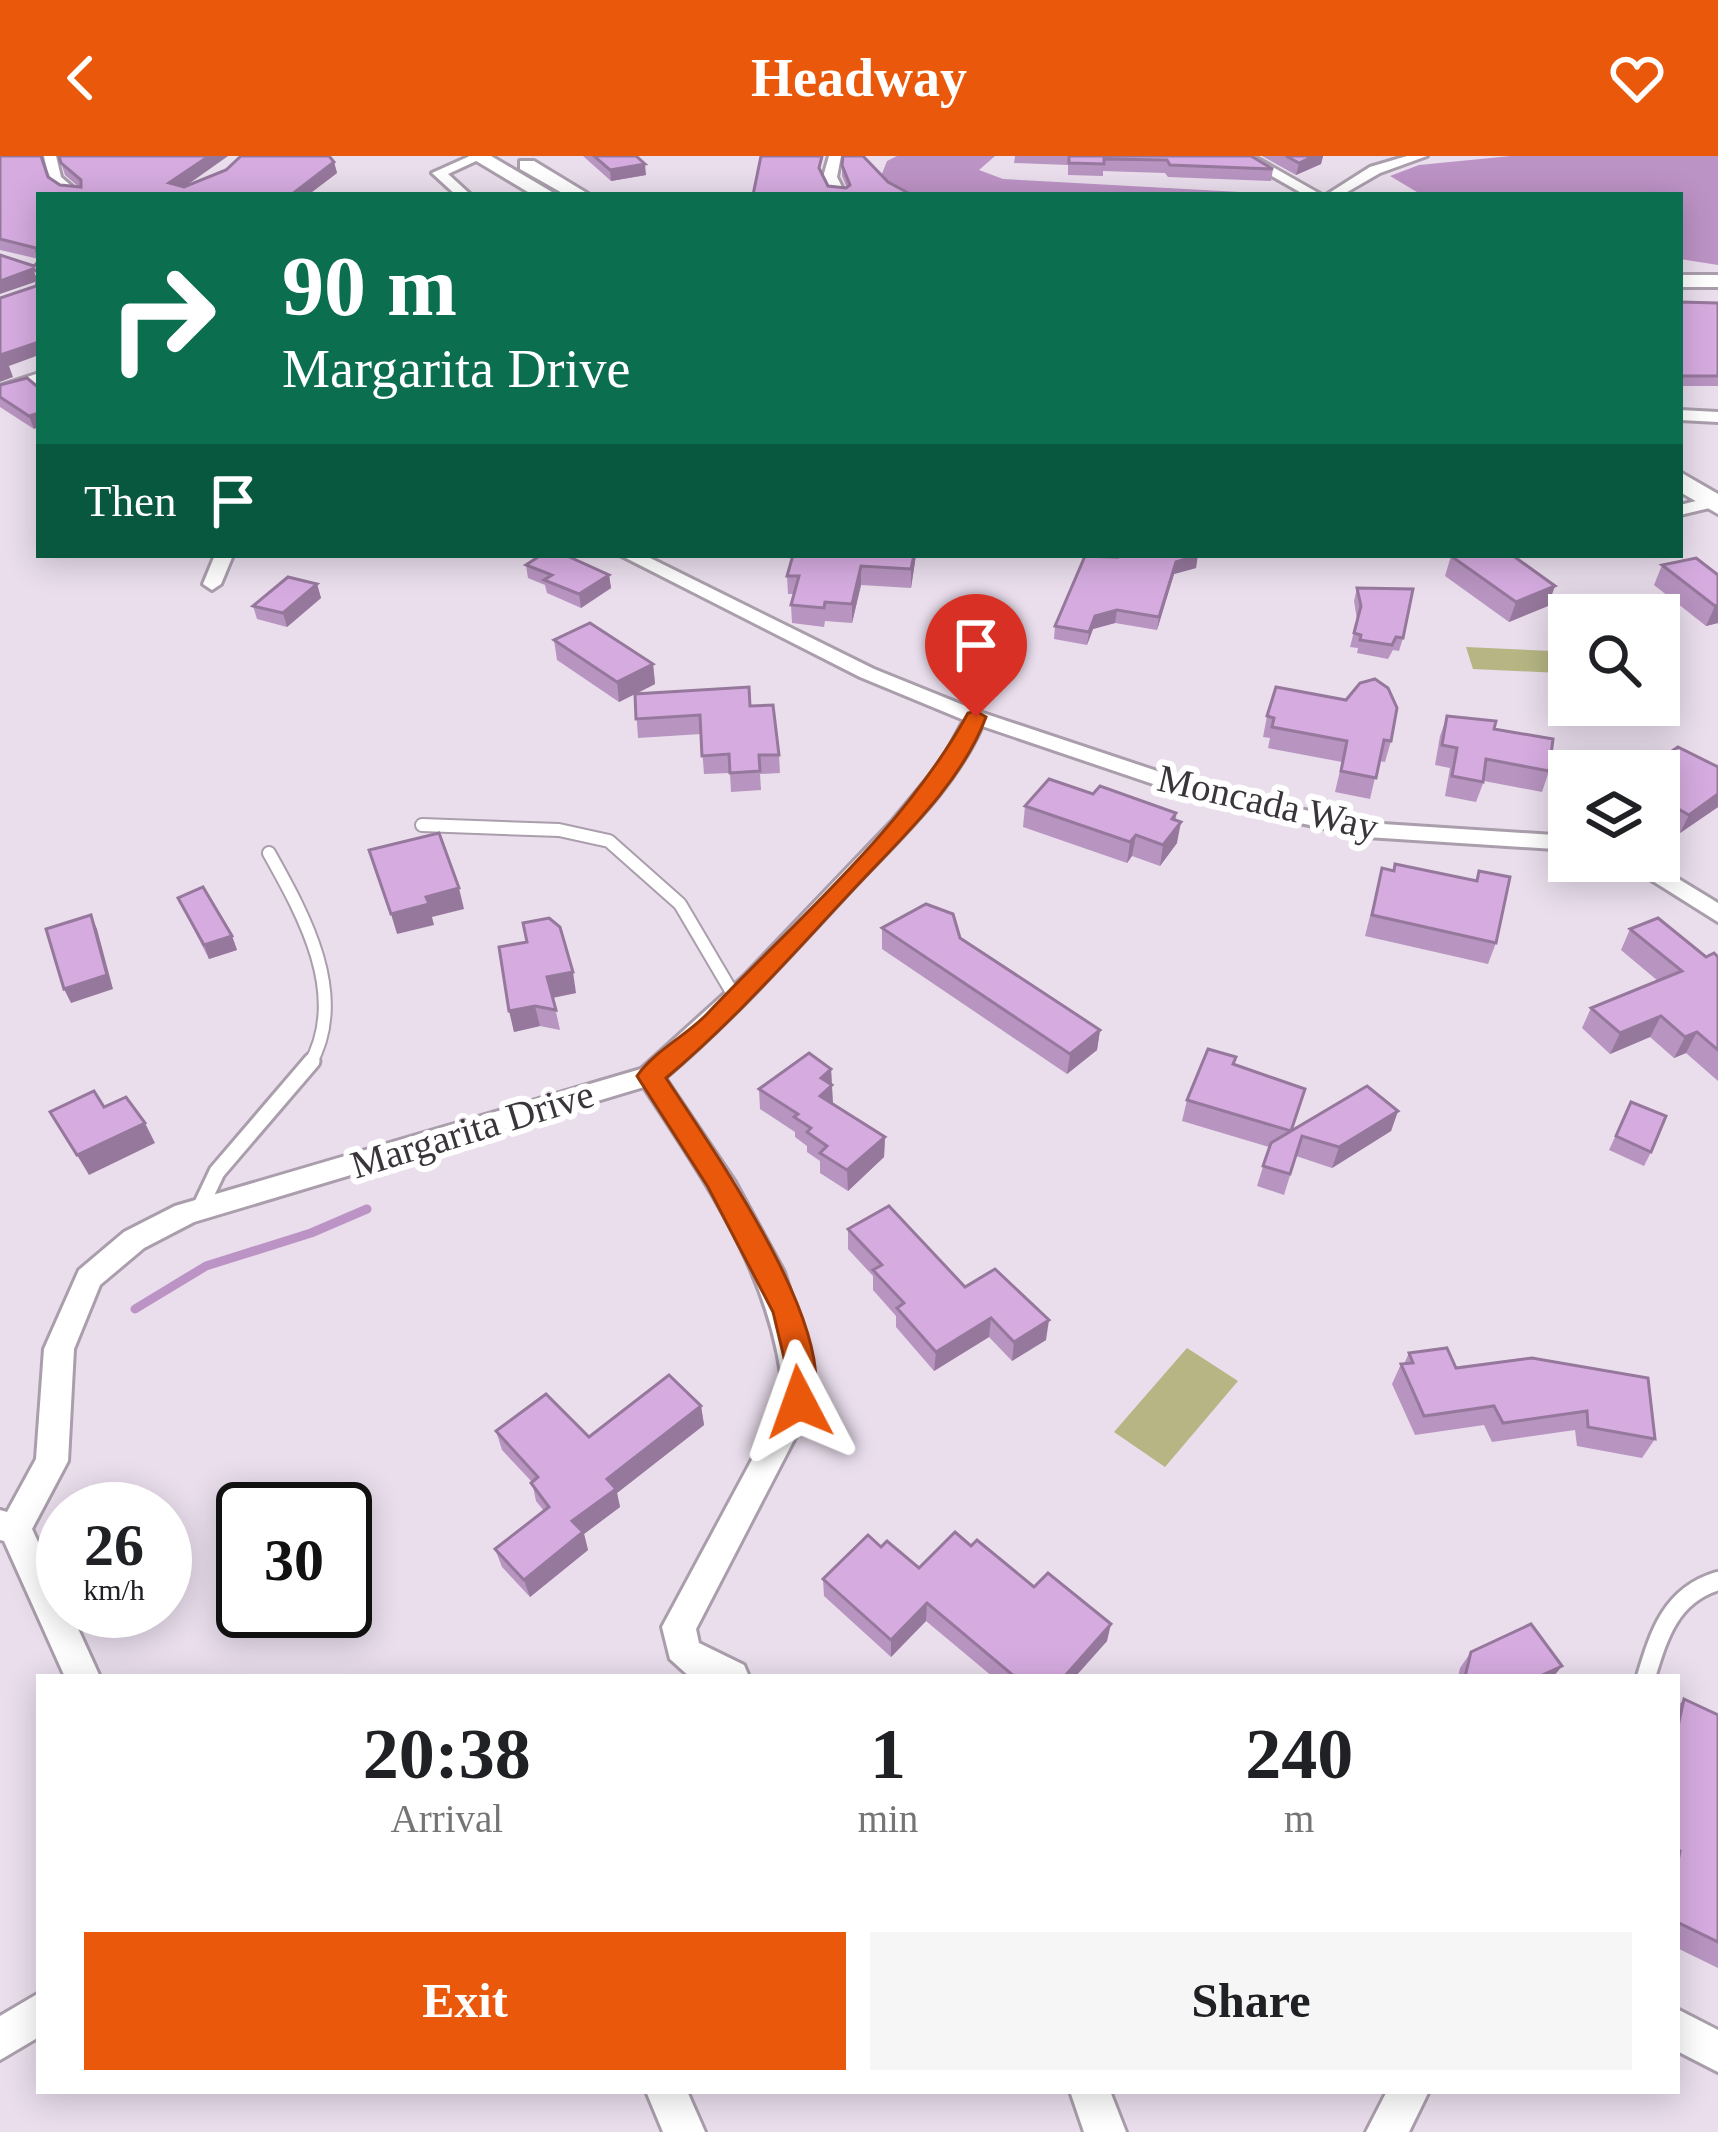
<!DOCTYPE html>
<html lang="en">
<head>
<meta charset="utf-8">
<style>
	:root { --surface:#fff; --page:#f6f6f6; --text:#202124; --muted:#757577; --accent:#ea580c }
	body { margin:0; font-family:"Times New Roman",serif; background:var(--page); color:var(--text); height:100vh; display:flex; flex-direction:column; font-size:45px; white-space:nowrap }
	* { box-sizing:border-box; margin:0 }
	p { font-size:39px; color:var(--muted) }
	.icon { flex:none; width:66px; height:66px; fill:none; stroke:currentColor; stroke-width:2; stroke-linecap:round; stroke-linejoin:round }
	.map { position:relative; flex:1; overflow:hidden }
	.drawer { position:absolute; left:36px; top:1518px; width:1644px; height:420px; display:flex; flex-direction:column; background:var(--surface); border-radius:0px; box-shadow:0 6px 30px #0003 }
	.drawer>* { flex:none }
	.guide { position:absolute; left:36px; top:36px; width:1647px; height:366px; border-radius:0px; box-shadow:0 6px 30px #0003; background:#0b6e4f; color:#fff; overflow:hidden }
	.controls { position:absolute; left:1548px; top:438px; display:grid; gap:24px }
	.controls a { display:grid; place-items:center; width:132px; height:132px; border-radius:0px; background:var(--surface); box-shadow:0 6px 30px #0003; font-size:60px }
	.speed { position:absolute; left:36px; top:1326px; display:flex; gap:24px; font-size:60px; font-weight:700; text-align:center }
	.speed>* { display:grid; place-content:center; width:156px; height:156px; border-radius:50%; background:var(--surface); box-shadow:0 6px 30px #0003; line-height:1 }
	.speed small { font-size:30px; font-weight:400 }
	.speed .limit { border:6px solid #111; border-radius:18px; background:#fff; color:#111 }
	.pin { position:absolute; display:grid; place-items:center; width:102px; height:102px; color:#fff; margin:-123px -51px; border-radius:50% 50% 50% 0; rotate:-45deg; box-shadow:0 0 12px #0007 }
	.pin .icon { rotate:45deg }
	.me { position:absolute; width:132px; margin:-66px; rotate:356deg; stroke-linejoin:round; filter:drop-shadow(0 0 9px #0008) }
	.turn { display:flex; align-items:center; gap:42px; height:252px; padding:0 48px; font-size:54px }
	.turn .icon { width:156px; height:156px; stroke-width:2.5 }
	.turn b { display:block; font-size:84px; line-height:102px }
	.then { display:flex; align-items:center; height:114px; padding:0 48px; background:#0003; gap:24px; font-size:45px }
	.eta { display:flex; justify-content:space-evenly; align-items:center; height:204px; text-align:center }
	.eta b { font-size:72px; font-weight:700; line-height:84px }
	.cta { display:flex; gap:24px; margin-top:auto; padding:24px 48px }
	.cta a { flex:1; height:138px; border-radius:0px; background:var(--accent); color:#fff; font-size:48px; font-weight:700; line-height:138px; text-align:center }
	.cta a+a { background:var(--page); color:var(--text) }
	header { display:flex; justify-content:space-between; align-items:center; height:156px; padding:0 48px; background:var(--accent); color:#fff; font-size:54px; font-weight:700 }
	.map>svg:first-child { display:block }
	.green { fill:#b6b583 }
	.water { fill:#bc93c5 }
	.lines { fill:none; stroke-linecap:round; stroke-linejoin:round }
	.stream { stroke:#bc93c5; stroke-width:9 }
	.lane-far2-casing { stroke:#aa9eac; stroke-width:16 }
	.lane-far1-casing { stroke:#aa9eac; stroke-width:21 }
	.lane-casing { stroke:#aa9eac; stroke-width:24 }
	.street-casing { stroke:#aa9eac; stroke-width:6 }
	.secondary-casing { stroke:#aa9eac; stroke-width:6 }
	.lane-far2 { stroke:#fff; stroke-width:12 }
	.lane-far1 { stroke:#fff; stroke-width:15 }
	.lane { stroke:#fff; stroke-width:18 }
	.street { fill:#fff; fill-rule:evenodd }
	.secondary { fill:#fff; fill-rule:evenodd }
	.wall { fill:#b894c1 }
	.shaded-wall { fill:#96789d }
	.building { fill:#d6ace0; stroke:#96789d; stroke-width:3 }
	.route { fill:#ea580c; stroke:#983908; stroke-width:3 }
	.labels { text-anchor:middle; dominant-baseline:central; stroke-width:12; stroke-linejoin:round; paint-order:stroke }
	.street-label { font-size:39px; fill:#3a353b; stroke:#fff }
</style>
</head>
<body>
<header><svg class="icon" aria-label="back" viewBox="0 0 24 24"><path d="M15 5l-7 7 7 7"/></svg>Headway<svg class="icon" aria-label="heart" viewBox="0 0 24 24"><path d="M12 20l-8-8c-3-5 5-10 8-4 3-6 11-1 8 4z"/></svg></header>
<div class="map">
<svg width="1718" height="1976" viewBox="0 0 1718 1976">
	<rect width="100%" height="100%" fill="#eadeed"/>
	<g class="green">
		<path d="M1466,491L1553,495L1560,517L1473,513Z"/>
		<path d="M1187,1192L1238,1225L1165,1311L1114,1276Z"/>
	</g>
	<g class="water">
		<path d="M897,0H995L979,14L1003,23L1293,39H905L881,20L887,5Z"/>
		<path d="M1511,0H1718V109L1680,103V39H1422L1390,20L1419,9Z"/>
	</g>
	<g class="lines">
		<path class="stream" d="M135,1153L206,1110L311,1077L367,1053"/>
		<defs>
			<g id="lane-far2">
				<path d="M422,669L559,674L609,685L680,748L736,843"/>
				<path d="M269,697C303,758 349,839 310,908"/>
			</g>
			<path id="lane-far1" d="M199,1054L217,1016L312,905"/>
			<path id="lane" d="M1646,1521C1659,1478 1671,1439 1718,1425"/>
			<g id="street">
				<path d="M44,0H56L61,21L82,39C55,39 49,24 44,0Z"/>
				<path d="M470,0H487L448,18L471,39H456L432,17Z"/>
				<path d="M829,0H841L837,21L846,39H832L823,21Z"/>
				<path d="M1237,0H1253L1322,39H1305Z"/>
				<path d="M1407,0H1427L1380,17L1342,39H1326L1370,11Z"/>
				<path d="M39,217V227L0,240V230Z"/>
				<path d="M1680,254L1718,256V266L1680,264Z"/>
				<path d="M1712,341L1718,342V350L1680,359V349Z"/>
				<path d="M215,399H233L221,428L212,434L203,428Z"/>
				<path d="M620,399H644L874,513L983,557L1223,637L1367,667L1569,680V694L1367,681L1218,650L982,570C954,633 902,680 855,730C794,796 734,863 665,922L735,1026L784,1116L811,1202L814,1245L696,1473L699,1487L744,1509L749,1521H690L670,1503L662,1471L784,1244C775,1123 708,1030 644,931L194,1066L144,1092L100,1129L74,1193L68,1305L32,1373L63,1440V1455H70L100,1521H65L4,1385L0,1384V1354L7,1356L36,1303L44,1193L79,1114L124,1076L175,1050L641,913L743,821L893,664L942,605L964,564L860,521Z"/>
				<path d="M1621,705H1649L1718,747V766Z"/>
				<path d="M39,1837V1881L0,1904V1860Z"/>
				<path d="M1677,1853L1718,1874V1916L1677,1895Z"/>
				<path d="M646,1935H687L705,1976H663Z"/>
				<path d="M1070,1935H1110L1126,1976H1084Z"/>
				<path d="M1387,1935H1429L1409,1976H1366Z"/>
			</g>
			<g id="secondary">
				<path d="M468,0H491L557,39H533Z"/>
				<path d="M520,5H534L590,39H566L520,13Z"/>
				<rect x="1680" y="119" width="38" height="12"/>
				<path d="M1680,316L1718,338V358L1680,336Z"/>
			</g>
		</defs>
		<use href="#lane-far2" class="lane-far2-casing"/>
		<use href="#lane-far1" class="lane-far1-casing"/>
		<use href="#lane" class="lane-casing"/>
		<use href="#street" class="street-casing"/>
		<use href="#secondary" class="secondary-casing"/>
		<use href="#lane-far2" class="lane-far2"/>
		<use href="#lane-far1" class="lane-far1"/>
		<use href="#lane" class="lane"/>
		<use href="#street" class="street"/>
		<use href="#secondary" class="secondary"/>
	</g>
	<g class="wall">
		<path d="M0,0L48,21L60,29L79,31L65,19L59,0H228L183,31L334,6L337,17L308,39H39V103L0,94Z"/>
		<path d="M583,0H636L646,19L611,25Z"/>
		<path d="M1015,0H1251L1273,13L1271,25L1168,21L1165,17L1103,15V20L1068,19V9L1014,7Z"/>
		<path d="M1262,0H1323L1321,8L1296,19Z"/>
		<path d="M842,9L888,26L912,39H753L821,16L828,30L847,32L842,20Z"/>
		<path d="M1680,146L1718,147V230H1680Z"/>
		<path d="M27,222L34,273L0,251V229Z"/>
		<path d="M916,399L911,432L861,429L852,467L825,465L824,471L792,467L791,449L794,438H788L787,420Z"/>
		<path d="M1095,399H1197L1196,412L1174,418L1157,474L1115,467L1093,473L1087,489L1054,483L1055,470L1096,400Z"/>
		<path d="M1451,400L1548,450L1509,466L1445,420Z"/>
		<path d="M526,409L609,419L611,432L581,452L547,437L545,429L528,422Z"/>
		<path d="M1662,409L1718,419V467L1706,470L1654,429Z"/>
		<path d="M317,428L321,442L287,471L257,463L253,450Z"/>
		<path d="M1357,432L1403,482L1399,495L1393,494L1388,503L1357,497L1358,492L1350,491L1357,464L1354,445Z"/>
		<path d="M554,484L653,508L655,528L636,538L750,550L779,599L780,617L760,618L761,634L731,636L730,617L704,618L701,578L638,582L635,538L619,546L557,504Z"/>
		<path d="M1267,560L1391,585L1385,606L1379,605L1370,643L1335,636L1342,606L1268,592L1270,582L1263,581Z"/>
		<path d="M1447,560L1494,573L1549,615L1542,636L1484,625L1476,646L1445,640L1450,612L1435,609L1440,580Z"/>
		<path d="M1718,611V651L1680,677L1659,665V615Z"/>
		<path d="M1093,638L1176,657L1177,687L1160,710L1132,700L1127,707L1023,671L1025,650Z"/>
		<path d="M1382,712L1475,725L1479,715L1496,787L1488,808L1365,780Z"/>
		<path d="M178,742L232,780L237,794L209,803Z"/>
		<path d="M882,772L960,782L1100,874L1097,894L1067,918L882,793Z"/>
		<path d="M1630,773L1706,801H1718V925L1686,897L1674,902L1650,881L1610,898L1582,872L1591,852L1658,825L1621,794Z"/>
		<path d="M499,791L576,837L553,842L560,874L540,870L514,876Z"/>
		<path d="M1234,908L1292,975L1398,955L1391,975L1332,1012L1296,1000L1284,1039L1257,1030L1269,991L1182,965L1187,944Z"/>
		<path d="M831,913L833,948L885,981L884,1001L848,1035L820,1017V1005L807,996V990L795,981V976L760,953L759,933Z"/>
		<path d="M1631,946L1651,996L1644,1010L1609,994Z"/>
		<path d="M848,1073L965,1131L1046,1184L1012,1205L989,1181L934,1215L896,1171V1160L873,1134V1120L848,1093Z"/>
		<path d="M1409,1197L1456,1212L1532,1202L1655,1283L1642,1302L1577,1290L1575,1274L1492,1286L1484,1269L1415,1279L1392,1228L1401,1208H1404Z"/>
		<path d="M701,1250L704,1269L617,1337L620,1351L584,1378L588,1394L530,1441L502,1411L495,1393L544,1355L536,1345L532,1326L502,1294L496,1275L589,1281Z"/>
		<path d="M971,1390L1034,1431L1107,1485L1075,1521H993L926,1465L891,1501L824,1440L823,1423L881,1391L919,1412Z"/>
		<path d="M1471,1496L1562,1510L1553,1521H1458L1460,1512Z"/>
		<path d="M1684,1543L1718,1559V1812L1677,1792V1551Z"/>
	</g>
	<g class="shaded-wall">
		<path d="M209,0H228L173,39L169,27Z"/>
		<path d="M1314,0H1323L1321,8L1296,19L1299,7Z"/>
		<path d="M334,6L337,17L308,39H291Z"/>
		<path d="M645,8L646,19L611,25L610,14Z"/>
		<path d="M33,113L38,125L0,138V125Z"/>
		<path d="M39,186V199L9,210L13,221L0,226V199Z"/>
		<path d="M39,257V271L34,273L29,260Z"/>
		<path d="M914,399H916L911,432V413Z"/>
		<path d="M1198,399L1196,412L1174,418L1157,474L1159,461L1176,406Z"/>
		<path d="M861,410V429L852,467V448Z"/>
		<path d="M609,419L611,432L581,452L579,438Z"/>
		<path d="M317,428L321,442L287,471L283,457Z"/>
		<path d="M1555,430L1548,450L1509,466L1516,446Z"/>
		<path d="M1718,449V467L1706,470L1715,450Z"/>
		<path d="M1117,454L1115,467L1093,473L1087,489L1089,476L1095,460Z"/>
		<path d="M653,508L655,528L619,546L617,526Z"/>
		<path d="M1718,638V651L1680,677L1689,659Z"/>
		<path d="M1176,657L1172,677L1181,666L1177,687L1160,710L1163,689L1172,663Z"/>
		<path d="M1136,679L1132,700L1127,707L1130,686Z"/>
		<path d="M459,732L464,753L432,761L434,769L397,778L391,758L426,741Z"/>
		<path d="M91,759L97,773L113,833L71,847L64,833Z"/>
		<path d="M232,780L237,794L209,803L204,789Z"/>
		<path d="M573,816L576,837L551,842L547,821Z"/>
		<path d="M535,850L540,870L514,876L509,855Z"/>
		<path d="M1661,860L1650,881L1610,898L1620,877Z"/>
		<path d="M1100,874L1097,894L1067,918L1070,898Z"/>
		<path d="M1697,876L1686,897L1674,902L1685,881Z"/>
		<path d="M831,913L833,950L820,940L821,922Z"/>
		<path d="M1398,955L1391,975L1332,1012L1339,991Z"/>
		<path d="M145,967L155,987L89,1019L77,999Z"/>
		<path d="M885,981L884,1001L848,1035L847,1014Z"/>
		<path d="M991,1162L989,1181L934,1215L936,1196Z"/>
		<path d="M1049,1164L1046,1184L1012,1205L1014,1186Z"/>
		<path d="M701,1250L704,1269L617,1337L620,1351L584,1378L588,1394L530,1441L524,1424L607,1323Z"/>
		<path d="M927,1447L926,1465L891,1501V1484Z"/>
		<path d="M1111,1468L1107,1485L1075,1521H1064Z"/>
		<path d="M1562,1510L1553,1521H1538Z"/>
	</g>
	<g class="building">
		<path d="M0,0H41L48,21L60,29L81,31V24L61,7L59,0H209L169,27L184,31L226,14L241,0H329L334,6L291,39H39V104L36,92L0,83Z"/>
		<path d="M594,0H636L645,8L610,14Z"/>
		<path d="M761,0H822L819,12L828,30L846,32L850,29L842,9L843,0H863L888,26L912,39H753Z"/>
		<path d="M1069,0H1251L1273,13L1170,9L1167,4L1104,3V8L1069,7Z"/>
		<path d="M1286,0H1314L1299,7Z"/>
		<path d="M0,99L34,110L39,105V117L33,113L0,125Z"/>
		<path d="M39,118V186L0,199V142L36,130Z"/>
		<path d="M1680,146L1718,147V220H1680Z"/>
		<path d="M27,222L39,232V257L29,260L0,241V229Z"/>
		<path d="M541,399H565L609,419L579,438L544,424L552,419L526,409Z"/>
		<path d="M793,399H914L911,413L861,410L852,448L825,446L824,452L791,449L799,420H787Z"/>
		<path d="M1111,399H1198L1176,406L1159,461L1117,454L1095,460L1089,476L1055,470L1085,400L1114,401Z"/>
		<path d="M1455,399H1512L1555,430L1516,446L1451,400Z"/>
		<path d="M1696,402L1718,419V449L1715,450L1662,409Z"/>
		<path d="M288,421L317,428L283,457L253,450Z"/>
		<path d="M1357,432L1413,433L1403,482L1396,481L1392,489L1360,484L1361,479L1354,477L1361,450Z"/>
		<path d="M590,467L653,508L617,526L554,484Z"/>
		<path d="M1375,523L1388,532L1397,552L1391,585L1384,584L1376,622L1341,615L1347,585L1272,571L1274,562L1267,560L1276,531L1346,544L1360,527Z"/>
		<path d="M749,531L750,550L773,549L779,599H759L760,615L730,617L729,598L702,600L700,559L636,563L635,538Z"/>
		<path d="M1447,560L1496,565L1494,573L1553,583L1549,615L1486,603L1483,626L1452,620L1457,592L1442,589Z"/>
		<path d="M1678,591L1718,611V638L1689,659L1659,642V615H1642Z"/>
		<path d="M1049,623L1093,638L1100,630L1176,657L1172,663L1181,666L1163,689L1136,679L1130,686L1025,650Z"/>
		<path d="M439,677L459,732L426,741L429,748L391,758L369,694Z"/>
		<path d="M1395,708L1477,725L1479,715L1510,721L1496,787L1372,759L1382,712L1394,715Z"/>
		<path d="M203,731L232,780L204,789L178,742Z"/>
		<path d="M926,748L953,758L960,782L1100,874L1070,898L882,772Z"/>
		<path d="M91,759L107,819L64,833L46,773Z"/>
		<path d="M549,762L560,771L573,816L547,821L556,854L535,850L509,855L499,791L527,786L523,767Z"/>
		<path d="M1658,762L1706,801L1714,797L1718,801V894L1697,876L1685,881L1661,860L1620,877L1591,852L1682,815L1630,773Z"/>
		<path d="M1208,893L1236,901L1233,908L1305,933L1291,975L1187,944Z"/>
		<path d="M809,897L831,913L821,922L832,929L820,940L885,981L847,1014L820,997L827,990L807,976L811,972L794,961L798,958L759,933Z"/>
		<path d="M1367,930L1398,955L1339,991L1302,980L1290,1018L1263,1010L1271,987Z"/>
		<path d="M94,935L104,951L126,941L145,967L77,999L50,956Z"/>
		<path d="M1631,946L1666,960L1651,996L1616,980Z"/>
		<path d="M889,1050L965,1131L995,1113L1049,1164L1014,1186L991,1162L936,1196L897,1152L904,1147L873,1114L882,1109L848,1073Z"/>
		<path d="M1447,1192L1456,1212L1532,1202L1648,1222L1655,1283L1588,1271L1587,1255L1503,1267L1494,1250L1424,1260L1401,1208L1413,1207L1409,1197Z"/>
		<path d="M669,1219L701,1250L607,1323L616,1333L572,1365L583,1376L524,1424L495,1393L549,1351L531,1327L538,1321L496,1275L546,1238L589,1281Z"/>
		<path d="M955,1376L971,1390L977,1384L1034,1431L1048,1417L1111,1468L1064,1521H1015L927,1447L891,1484L823,1423L868,1379L881,1391L887,1385L919,1412Z"/>
		<path d="M1531,1468L1562,1510L1538,1521H1465L1471,1496Z"/>
		<path d="M1684,1543L1718,1559V1786L1677,1766V1710L1680,1695L1677,1694V1575Z"/>
	</g>
	<path class="route" d="M976,555L986,561C961,629 898,685 850,737C790,801 733,866 666,922C708,987 846,1180 810,1255L799,1259L788,1255L783,1246L785,1206L773,1156L708,1031L637,920C654,895 686,880 707,858C797,763 905,672 968,557Z"/>
	<g class="labels">
		<g class="street-label">
			<text transform="translate(1268 646) rotate(13)">Moncada Way</text>
			<text transform="translate(472 973) rotate(-17)">Margarita Drive</text>
		</g>
	</g>
</svg>
<div class="controls">
<a><svg class="icon" aria-label="search" viewBox="0 0 24 24"><circle cx="10" cy="10" r="6"/><path d="M15 15l6 6"/></svg></a>
<a><svg class="icon" aria-label="layers" viewBox="0 0 24 24"><path d="M12 4l9 5-9 5-9-5zM3 14l9 5 9-5"/></svg></a>
</div>
<div class="speed"><div>26<small>km/h</small></div><div class="limit">30</div></div>
<div class="pin" style="left:976px;top:561px;background:#d93025"><svg class="icon" aria-label="arrive" viewBox="0 0 24 24"><path d="M6 21V4h12l-3 4 3 4H6"/></svg></div>
<svg class="me" style="left:799px;top:1246px" viewBox="-20 -20 40 40"><path d="M0-17L14 15 0 8-14 15z" fill="#ea580c" stroke="#fff" stroke-width="4"/></svg>
<div class="guide">
<div class="turn"><svg class="icon" aria-label="right" viewBox="0 0 24 24"><path d="M7 20v-9h11M14 6l5 5-5 5"/></svg><div><b>90 m</b>Margarita Drive</div></div>
<div class="then">Then<svg class="icon" aria-label="arrive" viewBox="0 0 24 24"><path d="M6 21V4h12l-3 4 3 4H6"/></svg></div>
</div>
<section class="drawer">
<div class="eta">
<div><b>20:38</b><p>Arrival</p></div>
<div><b>1</b><p>min</p></div>
<div><b>240</b><p>m</p></div>
</div>
<div class="cta"><a>Exit</a><a>Share</a></div>
</section>
</div>
</body>
</html>
